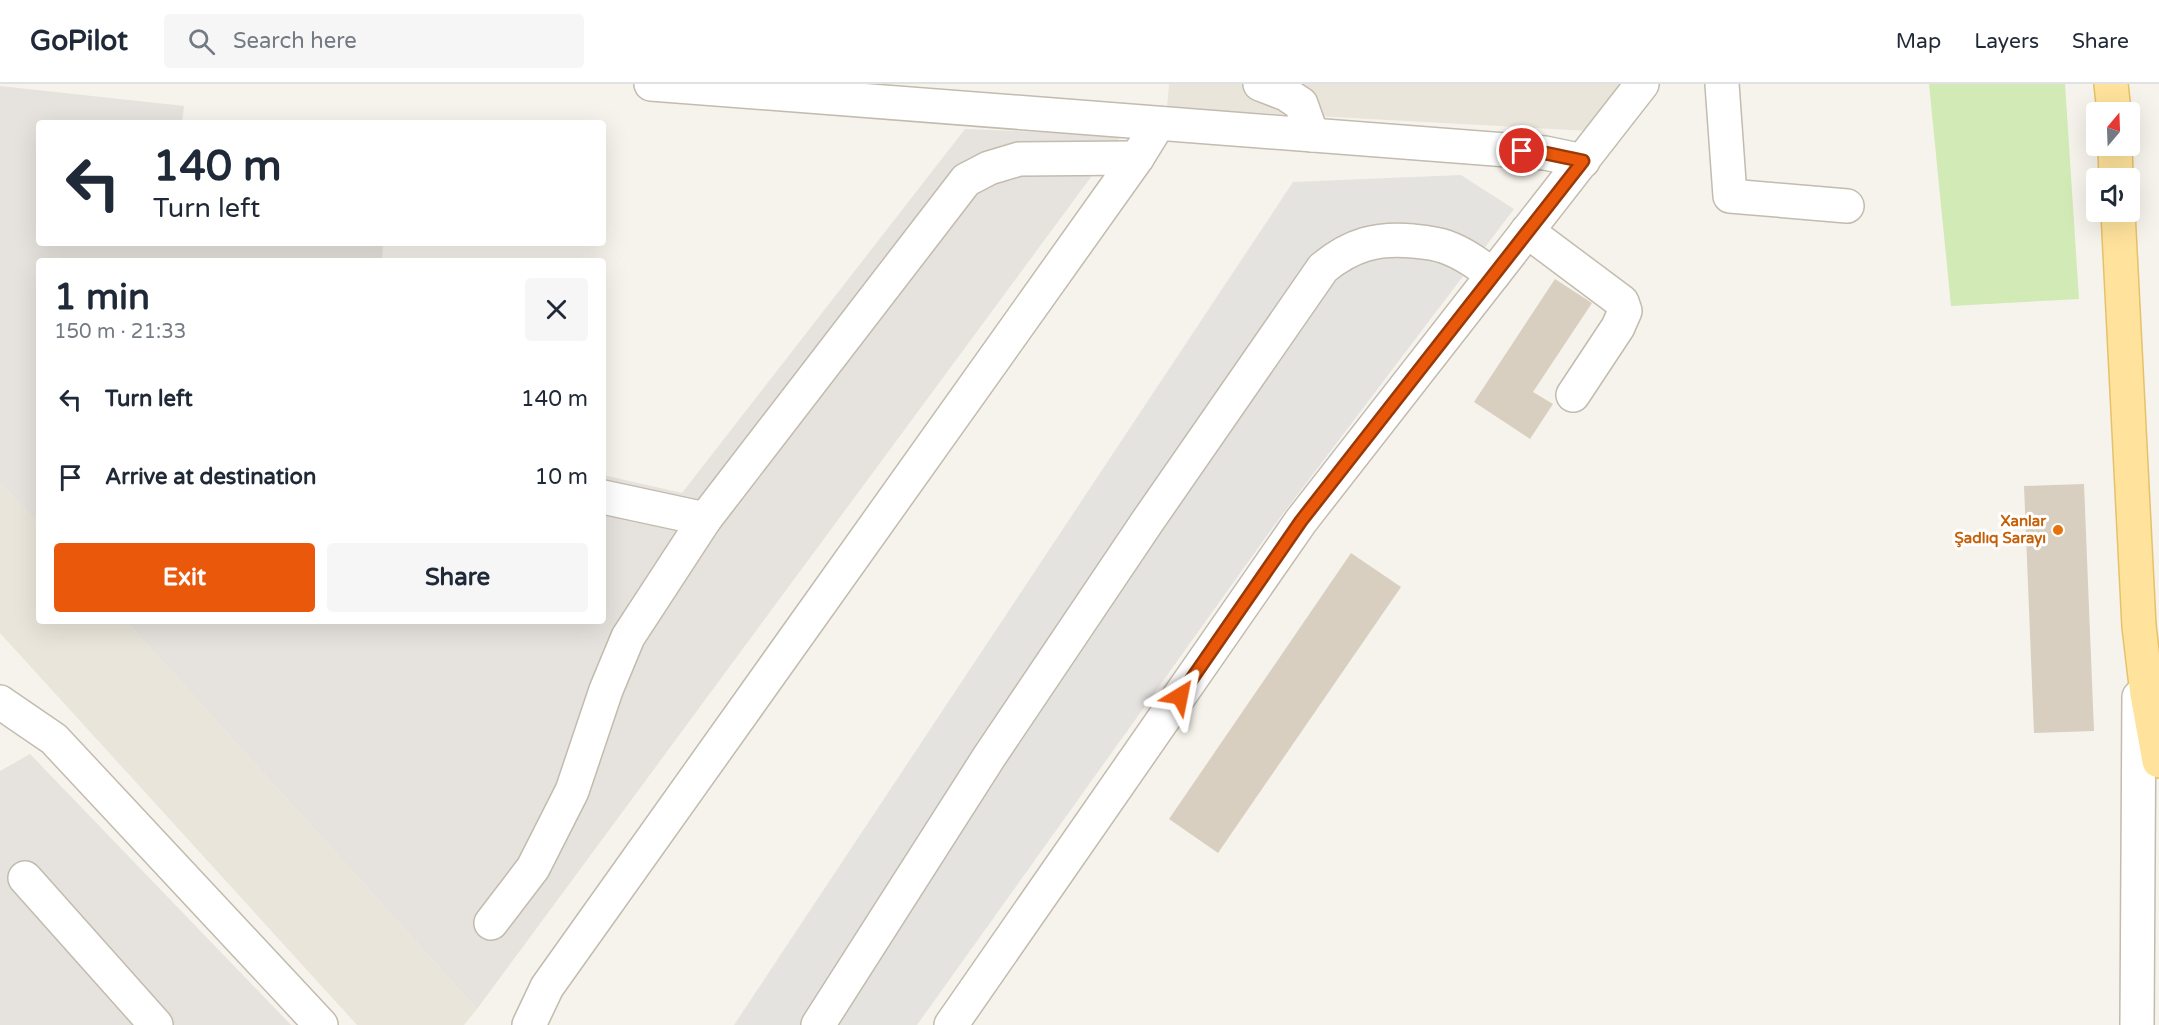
<!DOCTYPE html>
<html lang="en">
<head>
<meta charset="utf-8">
<style>
	:root { --surface:#fff; --page:#f6f6f7; --text:#1f2937; --muted:#747a83; --line:#e0e1e3; --accent:#ea580c }
	body { margin:0; font-family:"Varela Round",sans-serif; background:var(--page); color:var(--text); height:100vh; display:flex; flex-direction:column; font-size:22px; white-space:nowrap }
	* { box-sizing:border-box; margin:0 }
	p { font-size:20px; color:var(--muted) }
	.icon { flex:none; width:33px; height:33px; fill:none; stroke:currentColor; stroke-width:2; stroke-linecap:round; stroke-linejoin:round }
	.map { position:relative; flex:1; overflow:hidden }
	.side { position:absolute; left:36px; top:174px; width:570px; height:366px; display:flex; flex-direction:column; background:var(--surface); border-radius:6px; box-shadow:0 6px 24px #0002 }
	.side>* { flex:none }
	.banner { position:absolute; left:36px; top:36px; width:570px; height:126px; border-radius:6px; box-shadow:0 6px 24px #0002; background:#fff; color:var(--text); overflow:hidden }
	.needle { width:39px; rotate:19deg }
	.fabs { position:absolute; left:2086px; top:18px; display:grid; gap:12px }
	.fabs a { display:grid; place-items:center; width:54px; height:54px; border-radius:6px; background:var(--surface); box-shadow:0 6px 24px #0002; font-size:30px }
	.pin { position:absolute; display:grid; place-items:center; width:51px; height:51px; color:#fff; margin:-26px; border:3px solid #fff; border-radius:50%; box-shadow:0 2px 6px #0007 }
	.me { position:absolute; width:66px; margin:-33px; rotate:35deg; stroke-linejoin:round; filter:drop-shadow(0 0 4px #0008) }
	.turn { display:flex; align-items:center; gap:21px; height:126px; padding:0 18px; font-size:27px }
	.turn .icon { width:78px; height:78px; stroke-width:2.5 }
	.turn b { display:block; font-size:42px; line-height:51px }
	.round { display:grid; place-items:center; flex:none; width:63px; height:63px; border-radius:6px; background:var(--page) }
	.head { display:flex; align-items:center; justify-content:space-between; height:102px; padding:0 18px }
	h1 { font-size:36px; font-weight:800; line-height:45px }
	.action { display:flex; gap:12px; margin-top:auto; padding:12px 18px }
	.action a { flex:1; height:69px; border-radius:6px; background:var(--accent); color:#fff; font-size:24px; font-weight:800; line-height:69px; text-align:center }
	.action a+a { background:var(--page); color:var(--text) }
	ul { padding:0; list-style:none }
	li { display:flex; align-items:center; gap:18px; height:78px; padding:0 18px }
	li div { flex:1 }
	li b { display:block; font-size:22px }
	li em { font-style:normal }
	header { display:flex; align-items:center; gap:36px; box-sizing:border-box; height:84px; padding:0 30px; background:var(--surface); border-bottom:2px solid var(--line) }
	header strong { font-size:28px }
	nav { display:flex; gap:33px; margin-inline-start:auto; font-size:21px }
	.search { width:420px; height:54px; background:var(--page); display:flex; align-items:center; gap:15px; box-sizing:border-box; padding:0 21px; border-radius:6px; color:var(--muted); font-size:22px }
	.map>svg:first-child { display:block }
	.residential { fill:#eae5da }
	.industrial { fill:#e6e2dd }
	.green { fill:#d2eab5 }
	.parking { fill:#e5e3e0 }
	.building { fill:#d8cfc1 }
	.lines { fill:none; stroke-linecap:round; stroke-linejoin:round }
	.minor-casing { stroke:#c2bbae; stroke-width:36 }
	.major-casing { stroke:#e6c16a; stroke-width:36 }
	.minor { stroke:#fff; stroke-width:33 }
	.major { stroke:#ffe39c; stroke-width:33 }
	.route-casing { stroke:#983908; stroke-width:15 }
	.route { stroke:#ea580c; stroke-width:10 }
	.food-dot { fill:#e8710a; stroke:#fff; stroke-width:2 }
	.labels { text-anchor:middle; dominant-baseline:central; stroke-width:6; stroke-linejoin:round; paint-order:stroke }
	.food-label { font-size:15px; font-weight:bold; fill:#c56008; stroke:#fff; text-anchor:end }
</style>
</head>
<body>
<header>
<strong>GoPilot</strong>
<div class="search"><svg class="icon" aria-label="search" viewBox="0 0 24 24"><circle cx="10" cy="10" r="6"/><path d="M15 15l6 6"/></svg>Search here</div>
<nav><a>Map</a><a>Layers</a><a>Share</a></nav>
</header>
<div class="map">
<svg width="2159" height="941" viewBox="0 0 2159 941">
	<rect width="100%" height="100%" fill="#f6f3ec"/>
	<g class="residential">
		<path d="M1169,0H1621L1590,47L1167,24Z"/>
		<path d="M0,398L39,441V537H126L477,925L464,941H357L0,549Z"/>
	</g>
	<g class="industrial">
		<path d="M0,2L184,22L182,39H39V159H383L382,177H39V441L0,398Z"/>
		<path d="M965,45L1122,51L477,925L126,537H603V391L682,409Z"/>
		<path d="M30,670L291,941H0V687Z"/>
	</g>
	<path class="green" d="M1929,0H2065L2079,215L1951,222Z"/>
	<path class="parking" d="M1461,91L1514,125L1273,443L917,941H734L1293,98Z"/>
	<g class="building">
		<path d="M1555,195L1592,219L1533,308L1553,320L1530,355L1474,318Z"/>
		<path d="M2084,400L2094,647L2034,649L2024,402Z"/>
		<path d="M1351,469L1401,503L1218,769L1169,735Z"/>
	</g>
	<g class="lines">
		<defs>
			<g id="minor">
				<path d="M651,0L1545,69L1583,77"/>
				<path d="M1260,0L1286,10L1301,20L1312,51"/>
				<path d="M1722,0L1730,112L1847,122"/>
				<path d="M1527,147L1622,218L1625,227L1618,243L1573,311"/>
				<path d="M603,413L705,435"/>
				<path d="M0,618L54,655L321,941"/>
				<path d="M25,794L156,941"/>
				<path d="M491,839L533,784L572,707L606,606L628,553L705,435L966,96L989,84L1019,75L1137,74"/>
				<path d="M529,941L547,903L1137,74L1158,40"/>
				<path d="M818,941L989,673L1147,438L1323,184C1352,160 1377,154 1413,157C1424,158 1436,159 1446,163C1463,169 1478,180 1493,191"/>
				<path d="M951,941L1301,437L1642,0"/>
				<path d="M2137,941L2139,613"/>
			</g>
			<g id="major">
				<path d="M2111,0L2114,28"/>
				<path d="M2115,62L2116,94"/>
				<path d="M2118,128L2139,542L2147,610L2159,677"/>
			</g>
		</defs>
		<use href="#minor" class="minor-casing"/>
		<use href="#major" class="major-casing"/>
		<use href="#minor" class="minor"/>
		<use href="#major" class="major"/>
	</g>
	<g class="lines">
		<defs>
			<path id="route" d="M1180,612L1301,437L1583,77L1545,69L1522,67"/>
		</defs>
		<use href="#route" class="route-casing"/>
		<use href="#route" class="route"/>
	</g>
	<circle class="food-dot" cx="2058" cy="446" r="6"/>
	<g class="labels">
		<g class="food-label">
			<text x="2046" y="437">Xanlar<tspan x="2046" dy="17">Şadlıq Sarayı</tspan></text>
		</g>
	</g>
</svg>
<div class="fabs">
<a><svg class="needle" viewBox="-14 -14 28 28"><path d="M0-13l5 13h-10z" fill="#e53935"/><path d="M0 13l5-13h-10z" fill="#747a83"/></svg></a>
<a><svg class="icon" aria-label="sound" viewBox="0 0 24 24"><path d="M4 9h4l5-4v14l-5-4H4zM17 9q2 3 0 6"/></svg></a>
</div>
<div class="pin" style="left:1522px;top:67px;background:#d93025"><svg class="icon" aria-label="arrive" viewBox="0 0 24 24"><path d="M6 21V4h12l-3 4 3 4H6"/></svg></div>
<svg class="me" style="left:1180px;top:612px" viewBox="-20 -20 40 40"><path d="M0-17L14 15 0 8-14 15z" fill="#ea580c" stroke="#fff" stroke-width="4"/></svg>
<div class="banner">
<div class="turn"><svg class="icon" aria-label="left" viewBox="0 0 24 24"><path d="M17 20v-9H6M10 6l-5 5 5 5"/></svg><div><b>140 m</b>Turn left</div></div>
</div>
<section class="side">
<div class="head"><div><h1>1 min</h1><p>150 m · 21:33</p></div><a class="round"><svg class="icon" aria-label="close" viewBox="0 0 24 24"><path d="M6 6l12 12M18 6L6 18"/></svg></a></div>
<ul>
<li><svg class="icon" aria-label="left" viewBox="0 0 24 24"><path d="M17 20v-9H6M10 6l-5 5 5 5"/></svg><div><b>Turn left</b></div><em>140 m</em></li>
<li><svg class="icon" aria-label="arrive" viewBox="0 0 24 24"><path d="M6 21V4h12l-3 4 3 4H6"/></svg><div><b>Arrive at destination</b></div><em>10 m</em></li>
</ul>
<div class="action"><a>Exit</a><a>Share</a></div>
</section>
</div>
</body>
</html>
